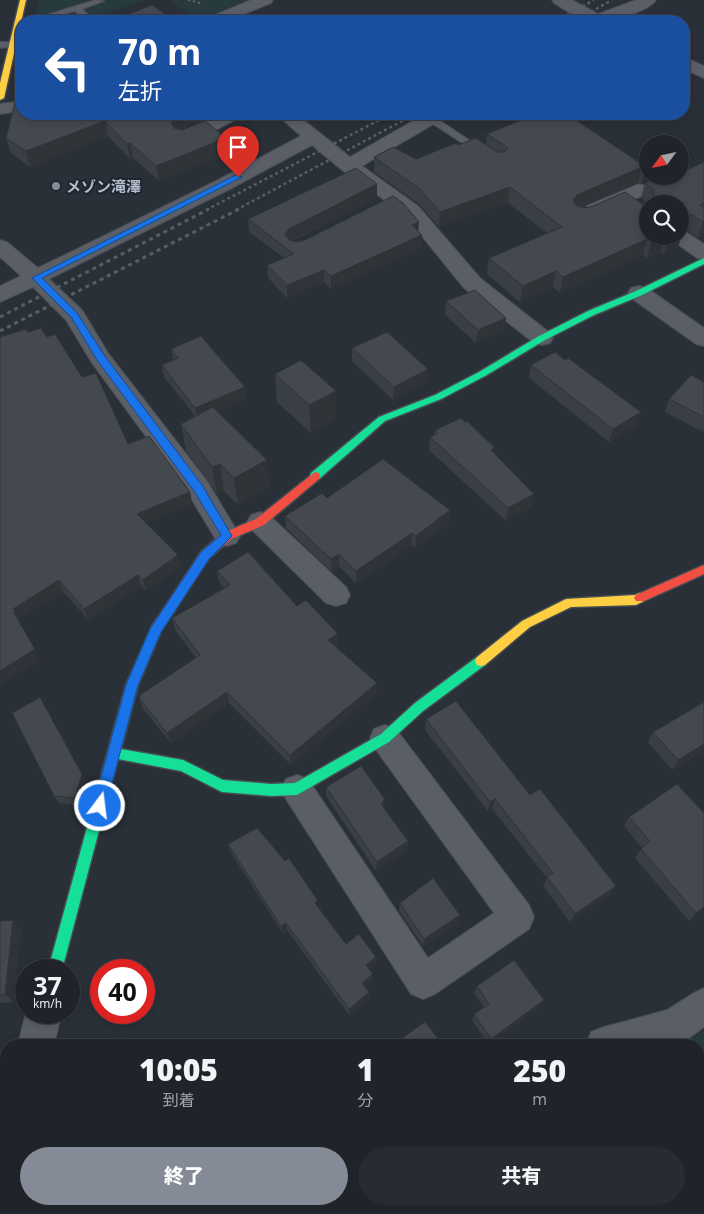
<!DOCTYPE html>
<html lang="ja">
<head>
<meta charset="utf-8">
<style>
	:root { --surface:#20242a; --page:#282c32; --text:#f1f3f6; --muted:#a2a4a8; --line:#3d4147; --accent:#848b96 }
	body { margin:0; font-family:"Open Sans","Noto Sans JP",sans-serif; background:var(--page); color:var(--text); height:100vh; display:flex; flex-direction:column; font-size:19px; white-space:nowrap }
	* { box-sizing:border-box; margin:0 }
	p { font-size:16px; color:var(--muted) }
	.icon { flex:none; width:28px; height:28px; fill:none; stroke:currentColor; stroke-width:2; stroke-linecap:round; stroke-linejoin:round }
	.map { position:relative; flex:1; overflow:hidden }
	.side { position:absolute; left:0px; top:1039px; width:705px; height:176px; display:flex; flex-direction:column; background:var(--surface); border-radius:20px 20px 0 0; box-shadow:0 2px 8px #0003,0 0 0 1px var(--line) }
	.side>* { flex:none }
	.banner { position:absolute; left:15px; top:15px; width:675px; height:105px; border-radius:20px; box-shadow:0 2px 8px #0003,0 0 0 1px var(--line); background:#1a4fa0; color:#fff; overflow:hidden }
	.needle { width:32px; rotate:237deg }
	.fabs { position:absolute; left:639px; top:135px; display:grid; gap:10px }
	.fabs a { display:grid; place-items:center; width:50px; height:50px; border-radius:50%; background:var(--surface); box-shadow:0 2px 8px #0003,0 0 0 1px var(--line); font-size:25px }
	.speed { position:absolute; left:15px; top:959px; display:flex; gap:10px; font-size:25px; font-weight:700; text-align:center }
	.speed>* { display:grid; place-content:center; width:65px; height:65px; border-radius:50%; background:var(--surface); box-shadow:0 2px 8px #0003,0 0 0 1px var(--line); line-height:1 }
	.speed small { font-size:12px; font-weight:400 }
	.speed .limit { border:8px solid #d22; background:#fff; color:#111 }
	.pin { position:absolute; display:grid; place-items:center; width:42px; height:42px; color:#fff; margin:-51px -21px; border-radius:50% 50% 50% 0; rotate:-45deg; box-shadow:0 0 5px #0007 }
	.pin .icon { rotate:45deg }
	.me { position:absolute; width:55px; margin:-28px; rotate:15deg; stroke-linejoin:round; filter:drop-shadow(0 0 4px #0008) }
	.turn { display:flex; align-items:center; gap:18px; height:105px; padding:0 20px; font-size:22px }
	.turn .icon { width:65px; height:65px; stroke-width:2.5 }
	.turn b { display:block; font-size:35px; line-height:42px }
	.eta { display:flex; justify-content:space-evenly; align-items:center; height:85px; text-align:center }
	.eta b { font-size:30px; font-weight:800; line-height:35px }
	.primary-button { display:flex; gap:10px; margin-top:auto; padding:10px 20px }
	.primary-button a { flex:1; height:58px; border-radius:30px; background:var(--accent); color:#fff; font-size:20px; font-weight:800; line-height:58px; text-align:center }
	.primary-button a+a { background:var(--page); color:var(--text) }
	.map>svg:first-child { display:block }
	.green { fill:#273a3e }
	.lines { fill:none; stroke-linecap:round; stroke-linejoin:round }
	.lane-casing { stroke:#484c53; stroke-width:2 }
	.street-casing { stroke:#484c53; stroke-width:2 }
	.fast-casing { stroke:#484c53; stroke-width:3 }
	.slow-casing { stroke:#484c53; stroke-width:3 }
	.jam-casing { stroke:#484c53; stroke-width:3 }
	.path { stroke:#5d636a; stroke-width:2; stroke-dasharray:2.5 2.5; stroke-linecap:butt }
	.lane { fill:#5a5e66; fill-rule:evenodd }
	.street { fill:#5a5e66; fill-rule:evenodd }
	.fast { fill:#16e098; fill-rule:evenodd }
	.slow { fill:#ffcf43; fill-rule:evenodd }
	.jam { fill:#f24e42; fill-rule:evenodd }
	.rail-far1 { stroke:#595d64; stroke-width:2.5; stroke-dasharray:3 3; stroke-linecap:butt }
	.rail { stroke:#595d64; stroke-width:3; stroke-dasharray:4 4; stroke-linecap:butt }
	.wall { fill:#3a3f45 }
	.shaded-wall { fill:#303338 }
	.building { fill:#444950; stroke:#303338 }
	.route { fill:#1a73e8; stroke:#114b97 }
	.poi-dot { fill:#848b96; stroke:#1d2633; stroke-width:2 }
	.labels { text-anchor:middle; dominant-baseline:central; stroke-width:4; stroke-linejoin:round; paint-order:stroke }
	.far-poi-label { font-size:15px; font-weight:bold; fill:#b4bcc9; stroke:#1d2633; text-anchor:start }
</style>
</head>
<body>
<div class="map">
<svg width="704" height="1214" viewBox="0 0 704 1214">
	<rect width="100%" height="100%" fill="#2a3038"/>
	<g class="green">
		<path d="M40,0H146L108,13L118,21H34Z"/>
		<path d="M168,0H254L205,21H199Z"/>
		<path d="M704,1031V1113L699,1114V1045H673L686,1042Z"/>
		<path d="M704,1129V1214H633L639,1209H699V1130Z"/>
	</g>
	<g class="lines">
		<defs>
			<g id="lane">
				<path d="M95,0L104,1L82,9L95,21H86L75,11L39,21H27Z"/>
				<path d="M0,42H21V46L0,48Z"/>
				<path d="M430,115L433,116L487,152L485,154H479L427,120L425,118Z"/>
			</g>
			<g id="street">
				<path d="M251,0H273L271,3L227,21H206L208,18Z"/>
				<path d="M552,0H572L598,14L636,0H656C647,13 600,26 586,21C575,17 564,9 554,3Z"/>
				<path d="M684,57L704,66V78L684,69Z"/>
				<path d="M21,101V111L0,114V104Z"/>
				<path d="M219,114H242L239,118L191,142L184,144L177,142L175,138L177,134Z"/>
				<path d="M276,114H296L350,157L425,114H447L444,118L362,166L418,206L480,278L550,333L553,338L550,343L542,345L534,343L464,288L404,214L342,170L312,145L230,189L49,279L82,310L108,353L207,481L240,536L236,543L227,546L218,543L189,495L92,363L66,320L33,287L0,302V286L21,276L0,257V240L7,242L38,268L216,181L301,136Z"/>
				<path d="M639,184L646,186L649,190L646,194L601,214L594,216L587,214L584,210L587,206Z"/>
				<path d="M680,230L686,232L704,244V259L697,258L672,240L669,236H680Z"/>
				<path d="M639,286L647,288L704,328V346L696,344L631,298L628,293L631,288Z"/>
				<path d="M260,512L269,515L346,587L350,595L346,603L336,606L326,603L251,529L247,522L251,515Z"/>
				<path d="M385,725L396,729L529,905L534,917L529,929L435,994L423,999L411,994L286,799L281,789L286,779L297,775L308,779L428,958L494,913L374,747L370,738L374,729Z"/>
				<path d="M704,988V1027L688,1039L670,1045H586L591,1032L604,1027L667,1010L692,994Z"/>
				<path d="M26,1012H62L54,1045H18Z"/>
				<path d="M6,1091V1137L0,1140V1094Z"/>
				<path d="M328,1209H372L369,1214H325Z"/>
			</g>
			<g id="fast">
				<path d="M704,258V264L642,295L594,315L545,340L485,376L441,399L385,421L319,479H311L310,476L311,473L379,417L435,395L479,372L539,336L588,311L636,291Z"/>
				<path d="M169,605L173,607L175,610L161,631L138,685L121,749L183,760L223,780L271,784L295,783L381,734L415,703L477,657L481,656L485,657L487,661L485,665L423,711L389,742L297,795L271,796L222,792L181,771L118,759L62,970H48L126,685L152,626L165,607Z"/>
			</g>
			<g id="slow">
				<path d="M20,0H26L4,98L0,100V83Z"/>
				<path d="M640,593L644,595L646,598L644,601L636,605L571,607L530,627L485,665L481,666L477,665L475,661L477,657L522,621L566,599L635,595Z"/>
			</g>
			<g id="jam">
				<path d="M315,472L319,473L320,476L319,479L264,525L231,539L209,558L173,613H165L163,610L165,607L201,552L223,533L256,519Z"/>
				<path d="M704,565V574L644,601H636L634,598L636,595Z"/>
			</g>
		</defs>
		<use href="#lane" class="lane-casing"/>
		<use href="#street" class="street-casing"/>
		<use href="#fast" class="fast-casing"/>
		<use href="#slow" class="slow-casing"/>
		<use href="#jam" class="jam-casing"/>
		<path class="path" d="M188,0L200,3"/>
		<use href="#lane" class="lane"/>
		<use href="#street" class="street"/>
		<use href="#fast" class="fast"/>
		<use href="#slow" class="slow"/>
		<use href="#jam" class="jam"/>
		<g class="rail-far1">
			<path d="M556,21L594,0"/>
			<path d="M575,21L612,0"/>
			<path d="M206,210L391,114"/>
			<path d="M236,210L415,114"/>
		</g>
		<g class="rail">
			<path d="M0,317L209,209"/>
			<path d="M0,331L239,209"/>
		</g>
	</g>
	<g class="wall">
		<path d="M21,65V114H216L191,124L181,130L228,153L159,181L133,158L130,159L108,136L30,167L11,153L6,138L19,96L20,84L18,77Z"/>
		<path d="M536,114H567L646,167L642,183L638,182L582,207L585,208L593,206L625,192L644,205L648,206V236H680V204H648L641,198L645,183L652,180L653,176H659L661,178L666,176L669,178L674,176H680V173L704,162V235L698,238L687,230L681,229L683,231L678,247L664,254L661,251L647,258L643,255L560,293L553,287L520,302L487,274L489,258L547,233L508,203L439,227L419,204L374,172V157L393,147L416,159L456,143L458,145L476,138L486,145L487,134Z"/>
		<path d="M377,197L292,241L297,242L419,231L421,248L331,289L324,282L287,298L268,278L267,265L284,258L249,232L248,219Z"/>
		<path d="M446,301L504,331L476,343L445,315Z"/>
		<path d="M28,332L47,337L82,377L128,444L190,492L192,504L146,523L181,567L146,591L141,586L89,620L63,592L19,619L21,623L20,624L35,649L40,660L0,685Z"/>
		<path d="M352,348L428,369L427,382L393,400L352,361Z"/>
		<path d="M171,349L245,387L246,399L218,411L270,486L238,505L224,491L217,494L186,451L181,424L195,416L164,377L162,365L173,360Z"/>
		<path d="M565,360L641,412L637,425L609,442L529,378L531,365Z"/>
		<path d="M275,374L336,418L311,433L277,402Z"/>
		<path d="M704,382V431L703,432L665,412L669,399Z"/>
		<path d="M435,430L494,453L534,494L532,507L506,521L429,450L430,437L434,435Z"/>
		<path d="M327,498L450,510L449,523L415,548L412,545L356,583L339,566L331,571L286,528L285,516Z"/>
		<path d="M217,571L297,606L338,645L336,647L377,683L376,694L291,765L229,703L171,743L143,709L139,698L196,658L175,630L172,618L224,588L219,582Z"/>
		<path d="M426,719L530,795L616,886L611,894L570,922L543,886L547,878L492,809L488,811L425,730Z"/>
		<path d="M653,732L704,751L672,770L648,742Z"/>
		<path d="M86,782L79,806L59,803L54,796Z"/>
		<path d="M326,787L385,799L384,808L408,841L407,850L376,871L326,796Z"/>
		<path d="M704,813V909L689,921L635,858L642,848L624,826L629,817Z"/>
		<path d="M228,844L318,907L346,944L376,957V964L369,969L373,974L372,981L365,987L369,992V999L349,1015L287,930L283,933L231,853Z"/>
		<path d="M400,903L460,915L458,923L423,946L399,911Z"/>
		<path d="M0,921L21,929L14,1002L0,1003Z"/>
		<path d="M477,986L540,1007L488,1044L472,1020L474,1014L484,1007L474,993Z"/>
	</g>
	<g class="shaded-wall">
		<path d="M179,114H216L191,124L176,132L171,122L174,117Z"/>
		<path d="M105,121L108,136L30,167L26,151Z"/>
		<path d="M226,138L228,153L159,181L156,166Z"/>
		<path d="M130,143L133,158L130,159L127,144Z"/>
		<path d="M642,167L638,182L574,210L573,200L577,195Z"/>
		<path d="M377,184V197L290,241L285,234L289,229Z"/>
		<path d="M510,187L508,203L439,227L440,212Z"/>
		<path d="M683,218L680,228V219Z"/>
		<path d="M704,221V235L698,238L703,222Z"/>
		<path d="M419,222L418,235L412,225Z"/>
		<path d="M683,231L678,247L664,254L669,238L672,236H680V233Z"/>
		<path d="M422,235L421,248L331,289V276Z"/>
		<path d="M663,236H665L661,251L647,258L651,242Z"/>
		<path d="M647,239L643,255L560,293L563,277Z"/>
		<path d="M324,270V282L287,298V285Z"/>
		<path d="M556,271L553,287L520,302L523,286Z"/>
		<path d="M506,318L504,331L476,343L478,330Z"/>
		<path d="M428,369L427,382L393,400L394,387Z"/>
		<path d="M245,387L246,399L198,420L195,408Z"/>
		<path d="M336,391V418L311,433L309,405Z"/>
		<path d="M641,412L637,425L609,442L613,429Z"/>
		<path d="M267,460L270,486L238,505L234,478Z"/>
		<path d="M220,464L224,491L217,494L212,467Z"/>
		<path d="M190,492L192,504L140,526L137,514Z"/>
		<path d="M534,494L532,507L506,521L508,508Z"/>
		<path d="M450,510L449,523L415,548L416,536Z"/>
		<path d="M412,533V545L356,583V571Z"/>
		<path d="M339,554V566L331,571V559Z"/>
		<path d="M178,555L181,567L146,591L143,580Z"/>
		<path d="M138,575L141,586L89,620L84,609Z"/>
		<path d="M59,580L63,592L19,619L21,623L19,624L14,613L13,609Z"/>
		<path d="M338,634V645L329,652L328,640Z"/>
		<path d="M35,649L40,660L0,685V671Z"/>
		<path d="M377,683L376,694L291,765L290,755Z"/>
		<path d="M227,692L229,703L171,743L167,733Z"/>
		<path d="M704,744V751L672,770L678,760Z"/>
		<path d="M82,774L86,782L79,806L75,798Z"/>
		<path d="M385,799L384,809L381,804L383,800Z"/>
		<path d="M495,799L492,809L488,811L490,802Z"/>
		<path d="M408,841L407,850L376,871L377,862Z"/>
		<path d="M616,886L611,894L570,922L575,914Z"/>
		<path d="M704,907V909L689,921L696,913Z"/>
		<path d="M460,915L458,923L423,946L424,939Z"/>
		<path d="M13,920L21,929L14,1002L5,994Z"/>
		<path d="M286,923L287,930L283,933L281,926Z"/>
		<path d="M376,957V964L366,972V965Z"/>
		<path d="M373,974L372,981L362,990V983Z"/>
		<path d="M369,992V999L349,1015V1009Z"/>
		<path d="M544,1000L540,1007L488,1044L491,1039Z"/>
		<path d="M32,1209H38L42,1214H36Z"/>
	</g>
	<g class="building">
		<path d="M152,5L175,21H112Z"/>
		<path d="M21,65V114H179L174,117L171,122L174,128L182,130L205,121L226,138L156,166L130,143L127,144L105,121L26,151L6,138L16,98L19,96L21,77H18Z"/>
		<path d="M536,114H567L646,167H642L577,195L573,200L577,206L585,208L593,206L625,192L644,205L648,206V236H663L651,242L647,239L563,277L556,271L523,286L489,258L562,227L510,187L440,212L420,189L374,157L393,147L416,159L456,143L458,145L476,138L497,152H504L507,150V147L487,134Z"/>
		<path d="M704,162V203L700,205L704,208V221L703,222L692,215L684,213L683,218L680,219V204H654V190L645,183L652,180L653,176H659L661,178L666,176L669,178L674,176H680V173Z"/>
		<path d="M356,168L377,184L289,229L285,234L289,240L297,242L305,240L393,196L403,203L419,222L412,225L422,235L331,276L324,270L287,285L267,265L294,254L248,219Z"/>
		<path d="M475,290L506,318L478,330L446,301Z"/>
		<path d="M41,328L47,337L55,334L82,377L96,373L128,444L149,436L190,492L137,514L178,555L143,580L138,575L84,609L59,580L13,609L16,612L14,613L35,649L0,671V337L26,329L28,332Z"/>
		<path d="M387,332L428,369L394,387L352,348Z"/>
		<path d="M201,336L245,387L195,408L162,365L178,358L171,349Z"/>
		<path d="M555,352L565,360L568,358L641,412L613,429L531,365Z"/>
		<path d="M301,360L336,391L309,405L275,374Z"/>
		<path d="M691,375L704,382V417L669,399Z"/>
		<path d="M213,407L267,460L234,478L220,464L212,467L181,424Z"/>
		<path d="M461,418L465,422L467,421L495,448L491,450L534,494L508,508L430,437L438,433L435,430Z"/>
		<path d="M383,459L450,510L416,536L412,533L356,571L339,554L331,559L285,516L322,493L327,498Z"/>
		<path d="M248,552L297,606L306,600L338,634L328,640L377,683L290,755L227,692L167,733L139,698L140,695L200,655L172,618L230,585L217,571Z"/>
		<path d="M40,697L82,774L75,798L54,796L12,713Z"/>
		<path d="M456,701L530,795L540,789L616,886L575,914L547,877L553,873L495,799L490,802L426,719Z"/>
		<path d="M704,702V744L678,760L653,732Z"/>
		<path d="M361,766L385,799L383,800L384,802L381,804L408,841L377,862L326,787Z"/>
		<path d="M677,784L704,813V907L696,913L641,849L650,841L629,817Z"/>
		<path d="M257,828L285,861L289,858L318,901L315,903L346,944L359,934L376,957L366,965L373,974L362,983L369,992L349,1009L286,923L281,926L228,844Z"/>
		<path d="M433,878L460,915L424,939L400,903Z"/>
		<path d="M13,920L5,994L0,995V921Z"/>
		<path d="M514,960L544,1000L491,1039L474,1014L489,1004L477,986Z"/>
		<path d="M425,1022L443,1045H392Z"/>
		<path d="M6,1149V1209H32L36,1214H0V1156Z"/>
		<path d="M399,1210L402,1214H394Z"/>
	</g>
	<path class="route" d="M236,175L242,177L42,278L77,313L104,355L202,485L232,536L209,559L161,632L138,685L106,806L104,811L100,812L95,811L93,806L126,685L150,629L201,552L221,535L194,491L97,360L71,317L32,278Z"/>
	<circle class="poi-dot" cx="56" cy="186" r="5"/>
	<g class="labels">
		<g class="far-poi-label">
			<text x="66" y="186">メゾン滝澤</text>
		</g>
	</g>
</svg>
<div class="fabs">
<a><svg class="needle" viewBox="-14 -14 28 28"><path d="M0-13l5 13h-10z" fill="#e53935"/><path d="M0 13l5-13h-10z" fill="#a2a4a8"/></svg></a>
<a><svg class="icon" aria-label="search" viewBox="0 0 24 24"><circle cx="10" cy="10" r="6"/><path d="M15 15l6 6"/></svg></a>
</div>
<div class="speed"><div>37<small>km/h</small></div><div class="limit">40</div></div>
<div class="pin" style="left:238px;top:177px;background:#d93025"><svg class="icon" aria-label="arrive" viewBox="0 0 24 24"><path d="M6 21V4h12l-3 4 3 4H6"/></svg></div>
<svg class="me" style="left:100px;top:806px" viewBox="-20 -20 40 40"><circle r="17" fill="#1a73e8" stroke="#fff" stroke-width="3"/><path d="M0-11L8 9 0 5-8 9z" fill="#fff"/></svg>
<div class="banner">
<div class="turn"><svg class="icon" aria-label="left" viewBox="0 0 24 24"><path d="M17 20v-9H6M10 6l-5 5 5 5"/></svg><div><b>70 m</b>左折</div></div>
</div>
<section class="side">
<div class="eta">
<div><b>10:05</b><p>到着</p></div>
<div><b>1</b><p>分</p></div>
<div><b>250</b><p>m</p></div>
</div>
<div class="primary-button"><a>終了</a><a>共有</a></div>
</section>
</div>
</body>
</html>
